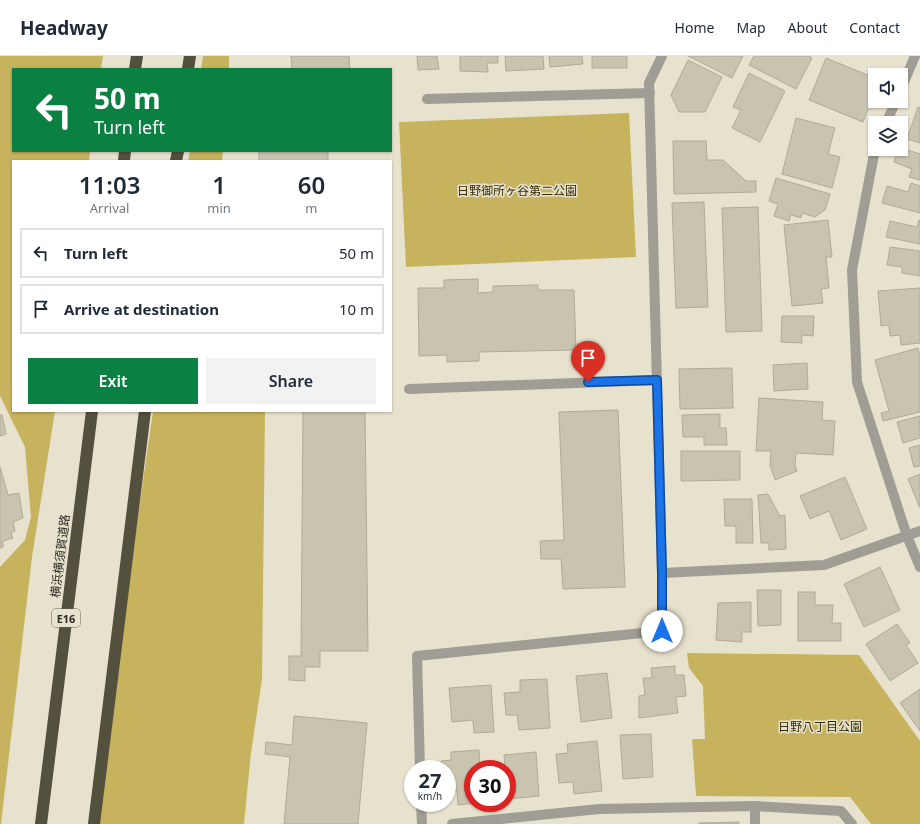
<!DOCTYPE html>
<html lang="en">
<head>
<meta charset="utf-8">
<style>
	:root { --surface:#fff; --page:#f2f2f3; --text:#1f2937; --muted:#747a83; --line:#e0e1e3; --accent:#0b8043 }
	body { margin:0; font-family:"Noto Sans","Noto Sans JP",sans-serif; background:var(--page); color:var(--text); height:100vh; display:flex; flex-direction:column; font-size:15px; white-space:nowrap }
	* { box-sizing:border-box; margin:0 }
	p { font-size:13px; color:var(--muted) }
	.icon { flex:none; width:22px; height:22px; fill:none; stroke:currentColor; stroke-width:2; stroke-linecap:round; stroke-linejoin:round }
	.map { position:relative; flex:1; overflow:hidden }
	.panel { position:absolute; left:12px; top:104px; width:380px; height:252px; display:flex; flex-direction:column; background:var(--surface); border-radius:0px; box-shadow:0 1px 3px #0004 }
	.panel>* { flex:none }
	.guide { position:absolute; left:12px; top:12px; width:380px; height:84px; border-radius:0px; box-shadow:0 1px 3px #0004; background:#0b8043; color:#fff; overflow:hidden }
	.buttons { position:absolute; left:868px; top:12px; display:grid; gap:8px }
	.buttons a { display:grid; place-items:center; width:40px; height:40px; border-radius:0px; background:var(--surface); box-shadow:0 1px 3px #0004; font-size:20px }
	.speed { position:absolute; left:404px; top:704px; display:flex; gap:8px; font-size:20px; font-weight:700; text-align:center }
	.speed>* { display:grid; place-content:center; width:52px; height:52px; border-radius:50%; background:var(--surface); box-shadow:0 1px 3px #0004; line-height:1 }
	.speed small { font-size:10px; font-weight:400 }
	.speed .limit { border:6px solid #d22; background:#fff; color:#111 }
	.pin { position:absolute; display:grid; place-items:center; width:34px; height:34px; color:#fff; margin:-41px -17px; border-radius:50% 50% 50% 0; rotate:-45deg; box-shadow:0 0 4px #0007 }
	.pin .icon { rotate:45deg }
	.me { position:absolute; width:44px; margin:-22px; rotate:0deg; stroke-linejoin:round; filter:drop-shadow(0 0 3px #0008) }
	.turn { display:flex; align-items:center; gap:14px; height:84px; padding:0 16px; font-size:18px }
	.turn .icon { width:52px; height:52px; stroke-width:2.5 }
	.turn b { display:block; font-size:28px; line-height:34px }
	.eta { display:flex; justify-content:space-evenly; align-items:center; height:68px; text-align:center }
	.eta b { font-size:24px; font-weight:600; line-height:28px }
	.action { display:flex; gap:8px; margin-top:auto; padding:8px 16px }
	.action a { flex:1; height:46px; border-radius:0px; background:var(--accent); color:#fff; font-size:16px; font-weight:600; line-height:46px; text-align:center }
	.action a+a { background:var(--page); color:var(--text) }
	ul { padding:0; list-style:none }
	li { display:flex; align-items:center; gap:12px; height:50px; margin:0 8px 6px; padding:0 8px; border:2px solid var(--line); border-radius:0px }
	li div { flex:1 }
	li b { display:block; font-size:15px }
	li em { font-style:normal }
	header { display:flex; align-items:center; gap:24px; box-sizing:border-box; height:56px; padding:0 20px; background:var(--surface); border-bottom:1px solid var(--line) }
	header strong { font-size:19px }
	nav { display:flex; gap:22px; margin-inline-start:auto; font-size:14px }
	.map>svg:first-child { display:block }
	.green { fill:#c7b25d }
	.building { fill:#c9c4b0; stroke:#afab97 }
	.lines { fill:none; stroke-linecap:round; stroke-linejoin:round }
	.service { stroke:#9f9d94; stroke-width:10 }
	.minor { stroke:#9f9d94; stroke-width:10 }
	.motorway { stroke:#54503e; stroke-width:12 }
	.route-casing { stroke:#114b97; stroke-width:10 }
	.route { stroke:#1a73e8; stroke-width:7 }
	.labels { text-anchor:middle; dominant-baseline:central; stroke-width:3; stroke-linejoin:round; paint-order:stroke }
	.shield { fill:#e7e2cd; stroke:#636054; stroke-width:1 }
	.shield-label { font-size:11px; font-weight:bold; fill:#2a2820 }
	.park-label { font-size:12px; fill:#362b00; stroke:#e7e2cd }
	.street-label { font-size:12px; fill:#2a2820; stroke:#e7e2cd }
</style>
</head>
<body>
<header>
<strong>Headway</strong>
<nav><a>Home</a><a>Map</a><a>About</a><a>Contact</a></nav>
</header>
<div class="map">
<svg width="920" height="768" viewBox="0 0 920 768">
	<rect width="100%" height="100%" fill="#e7e2cd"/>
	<g class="green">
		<path d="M0,0H103L101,13H13V95H90L89,105H13V355H55L32,501L1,768H0V511L25,484L31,461L25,391L0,340Z"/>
		<path d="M203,0H229V13H201Z"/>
		<path d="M629,57L636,201L406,211L399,66Z"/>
		<path d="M190,95H223L222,105H188Z"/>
		<path d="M153,355H265L262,623L251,697L244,768H94Z"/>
		<path d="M687,597L859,599L920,685V768H871L850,741L696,740L692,683H705L703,630L689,612Z"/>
	</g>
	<g class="building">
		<path d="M291,0H349L350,13H292Z"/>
		<path d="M417,0H437L439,13L418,14Z"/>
		<path d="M460,0H498V7H487L488,16L460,15Z"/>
		<path d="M505,0H543L544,13L506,15Z"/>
		<path d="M549,0H582L583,8L550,11Z"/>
		<rect x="592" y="0" width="35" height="12"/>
		<path d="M688,0H743L732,22Z"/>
		<path d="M754,0H809L812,2L796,33L749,9Z"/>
		<path d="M826,2L875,22V37L863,66L809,44Z"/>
		<path d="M688,4L722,21L705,56H679L671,39Z"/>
		<path d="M749,17L785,35L760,86L732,72L741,54L733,51Z"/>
		<path d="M918,51L920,52V87L907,83Z"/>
		<path d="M796,62L835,72L828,98L840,101L832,132L782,118Z"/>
		<path d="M673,85H706L707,104H723L746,125H756V136L674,138Z"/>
		<path d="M901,92L920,98V124L909,121L912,113L894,106L898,93Z"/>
		<rect x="259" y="95" width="69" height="10"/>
		<path d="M776,122L830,138L825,154L815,161L802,157L801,162L791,159L789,165L774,160L778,148L769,145Z"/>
		<path d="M911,127L920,130V157L882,147L887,130L908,136Z"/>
		<path d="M704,146L708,251L676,252L672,147Z"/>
		<path d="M758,151L762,275L726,276L722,152Z"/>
		<path d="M828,164L832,201H826L829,232L821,233L823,247L792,250L784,169Z"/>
		<path d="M919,164H920V188L886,181L890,165L917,171Z"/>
		<path d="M890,191L920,195V220L902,217V211L887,209Z"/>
		<path d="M478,223V237L493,236V230L538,229V234H574L576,294L479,296V305L447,306V299L419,300L418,232H444V224Z"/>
		<path d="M920,232V287L901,289L900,279L890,280L889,269L881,270L878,235Z"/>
		<path d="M782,260H814L813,280L802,279V287L781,286Z"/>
		<path d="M918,292L920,299V356L883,365L881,357L889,355L875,304Z"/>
		<path d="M807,307L808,333L774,335L773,309Z"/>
		<path d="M732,312L733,352L680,353L679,313Z"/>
		<path d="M759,342L823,346L822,364L835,365L833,399L796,397L795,409L797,415L775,424L770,409L771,395H756Z"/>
		<path d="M618,354L625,531L563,533L561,503H541L540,485L564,484L559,356Z"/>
		<path d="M303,355H365L368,595H320V611H305V625L289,624V600H301Z"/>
		<path d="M720,358V372H726L727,389H704V381H683L682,359Z"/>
		<path d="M0,359H2L6,378L0,380Z"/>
		<path d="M920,360V382L903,387L897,366Z"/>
		<path d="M920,389V410L914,411L909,392Z"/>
		<path d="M681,395H740V424L681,425Z"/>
		<path d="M0,411L8,439L19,437L23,462L13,466L15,475L11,477L13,482L3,485V491L0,492Z"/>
		<path d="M920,418V452L908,423Z"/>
		<path d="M845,421L867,473L841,484L829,455L810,463L800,440Z"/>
		<path d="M768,438L780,460L785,459L786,493L769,494V487H761L758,439Z"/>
		<path d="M724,443H752L753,487H736V470H725Z"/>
		<path d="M880,511L900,554L864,571L844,528Z"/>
		<path d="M757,534H781V569L758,570Z"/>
		<path d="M798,536H815V549H833L832,567H841V585H798Z"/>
		<path d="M751,546V576H742V586L716,584L718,547Z"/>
		<path d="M897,568L910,587L906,589L918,607L890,625L866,588Z"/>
		<path d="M675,610V619H684L686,640L676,641L678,657L639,662V640L645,639L643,622H652L651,612Z"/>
		<path d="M607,617L612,662L581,666L576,620Z"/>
		<path d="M547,623L550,672L519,674L517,659H506L504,637L520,636V624Z"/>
		<path d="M491,629L494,676L474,677L473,664L452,666L449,632Z"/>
		<path d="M920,633V675L900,647Z"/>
		<path d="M294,660L367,667L358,768H284L290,701L265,698L266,686L292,689Z"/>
		<path d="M651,678L653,721L623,723L620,679Z"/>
		<path d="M597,685L602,735L574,738L573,726L559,727L556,698L568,697L567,688Z"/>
		<path d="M479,694L480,713H473V747H476L458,749L457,735L447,736V713H442L441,705L451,704V696Z"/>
		<path d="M536,696L539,740L508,743L507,713H505L504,699Z"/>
		<path d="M739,766V768H699V767Z"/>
	</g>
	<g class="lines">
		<g class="service">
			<path d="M427,43L650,37"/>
			<path d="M409,333L657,324"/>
		</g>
		<g class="minor">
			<path d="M901,33L915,0"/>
			<path d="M886,67L896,45"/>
			<path d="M875,93L852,214L857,326L907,480L920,511"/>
			<path d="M662,517L824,509L920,475"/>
			<path d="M420,713L417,600L662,575V517L649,27L662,0"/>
			<path d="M421,747L422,768"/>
			<path d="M452,768L599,753L755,750L841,755L852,768"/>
			<path d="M755,768V750"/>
		</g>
		<g class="motorway">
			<path d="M135,13L137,0"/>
			<path d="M188,13L190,0"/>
			<path d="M124,105L125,95"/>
			<path d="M176,105L178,95"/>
			<path d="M41,768L92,355"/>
			<path d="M94,768L145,355"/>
		</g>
	</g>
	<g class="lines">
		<defs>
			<path id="route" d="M588,326L657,324L662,517V575"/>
		</defs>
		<use href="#route" class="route-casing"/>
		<use href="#route" class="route"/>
	</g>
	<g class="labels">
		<rect class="shield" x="52" y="553" width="28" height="18" rx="3"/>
		<g class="shield-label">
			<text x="66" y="562">E16</text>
		</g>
		<g class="park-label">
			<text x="517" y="134">日野御所ヶ谷第二公園</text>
			<text x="820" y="670">日野八丁目公園</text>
		</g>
		<g class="street-label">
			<text transform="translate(60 500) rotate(-83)">横浜横須賀道路</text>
		</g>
	</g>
</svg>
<div class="buttons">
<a><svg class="icon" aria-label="sound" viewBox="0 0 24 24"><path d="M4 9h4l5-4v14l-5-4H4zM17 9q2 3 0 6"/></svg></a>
<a><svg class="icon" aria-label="layers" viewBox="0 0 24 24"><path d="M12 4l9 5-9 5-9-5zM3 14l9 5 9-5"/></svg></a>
</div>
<div class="speed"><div>27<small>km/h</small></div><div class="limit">30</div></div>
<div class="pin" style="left:588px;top:326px;background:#d93025"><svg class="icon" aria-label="arrive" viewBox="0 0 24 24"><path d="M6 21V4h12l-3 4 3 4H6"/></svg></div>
<svg class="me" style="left:662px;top:575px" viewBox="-20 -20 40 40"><circle r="19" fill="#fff"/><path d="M0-13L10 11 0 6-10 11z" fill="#1a73e8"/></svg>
<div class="guide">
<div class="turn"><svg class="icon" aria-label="left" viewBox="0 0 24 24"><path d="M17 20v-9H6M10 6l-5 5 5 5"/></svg><div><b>50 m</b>Turn left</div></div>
</div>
<section class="panel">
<div class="eta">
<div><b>11:03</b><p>Arrival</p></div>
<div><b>1</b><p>min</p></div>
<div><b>60</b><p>m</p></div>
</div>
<ul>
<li><svg class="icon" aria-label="left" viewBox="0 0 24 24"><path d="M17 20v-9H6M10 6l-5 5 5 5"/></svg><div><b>Turn left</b></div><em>50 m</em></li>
<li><svg class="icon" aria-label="arrive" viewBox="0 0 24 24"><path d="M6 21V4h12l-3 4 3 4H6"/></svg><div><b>Arrive at destination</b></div><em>10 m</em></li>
</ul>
<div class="action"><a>Exit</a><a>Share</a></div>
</section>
</div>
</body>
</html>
